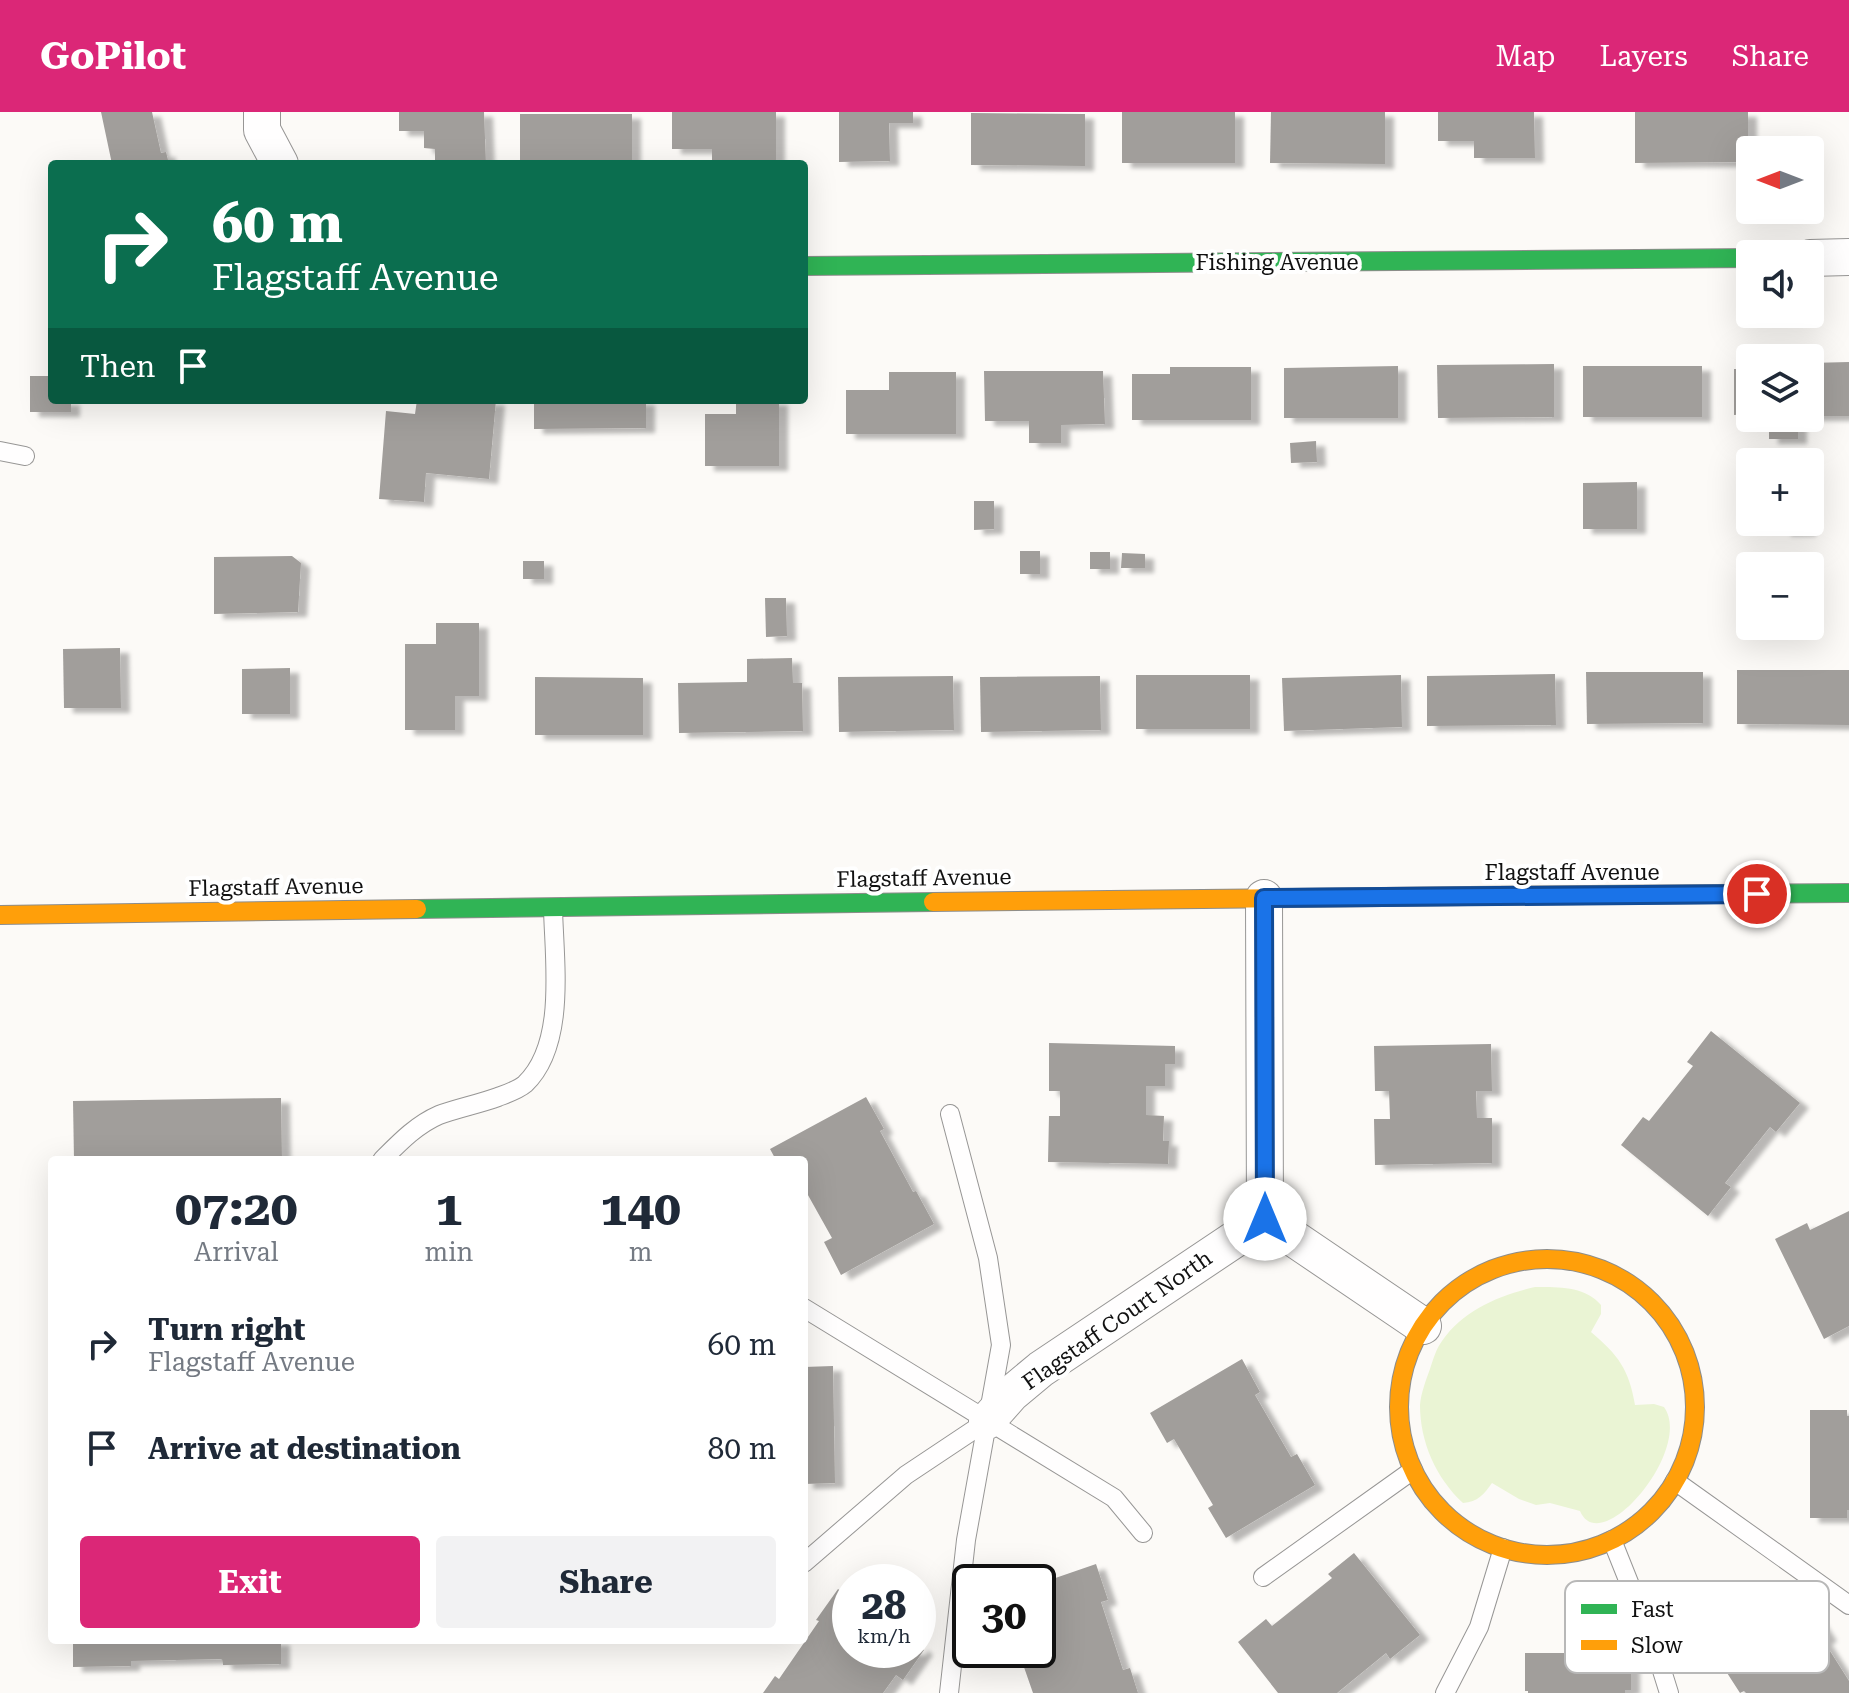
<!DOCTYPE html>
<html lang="en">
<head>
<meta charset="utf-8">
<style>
	:root { --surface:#fff; --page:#f2f2f3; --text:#1f2937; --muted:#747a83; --accent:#db2777 }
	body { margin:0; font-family:"Roboto Serif",serif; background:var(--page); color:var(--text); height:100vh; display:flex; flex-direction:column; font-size:30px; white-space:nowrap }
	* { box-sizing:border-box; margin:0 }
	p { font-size:26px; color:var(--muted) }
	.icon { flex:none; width:44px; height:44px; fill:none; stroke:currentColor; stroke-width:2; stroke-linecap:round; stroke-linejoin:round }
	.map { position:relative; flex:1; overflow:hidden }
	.side { position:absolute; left:48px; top:1044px; width:760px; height:488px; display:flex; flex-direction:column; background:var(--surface); border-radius:8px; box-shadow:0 8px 32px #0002 }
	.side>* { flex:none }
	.hud { position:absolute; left:48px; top:48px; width:760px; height:244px; border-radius:8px; box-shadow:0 8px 32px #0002; background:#0b6e4f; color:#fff; overflow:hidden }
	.needle { width:52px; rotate:270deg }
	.fabs { position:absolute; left:1736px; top:24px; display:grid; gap:16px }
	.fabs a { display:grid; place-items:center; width:88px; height:88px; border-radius:8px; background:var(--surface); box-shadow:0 8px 32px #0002; font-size:40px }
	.speed { position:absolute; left:832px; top:1452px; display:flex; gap:16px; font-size:40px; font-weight:700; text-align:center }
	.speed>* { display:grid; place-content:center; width:104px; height:104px; border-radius:50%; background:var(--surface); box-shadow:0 8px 32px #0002; line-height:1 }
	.speed small { font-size:20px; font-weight:400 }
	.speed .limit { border:4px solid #111; border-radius:12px; background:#fff; color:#111 }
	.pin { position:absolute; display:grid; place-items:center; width:68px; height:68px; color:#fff; margin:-34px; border:4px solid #fff; border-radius:50%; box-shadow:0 2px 8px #0007 }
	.me { position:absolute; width:88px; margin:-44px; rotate:0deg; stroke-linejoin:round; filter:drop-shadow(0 0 6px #0008) }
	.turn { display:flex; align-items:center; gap:28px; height:168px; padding:0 32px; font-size:36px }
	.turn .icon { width:104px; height:104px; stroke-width:2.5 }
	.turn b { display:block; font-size:56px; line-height:68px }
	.then { display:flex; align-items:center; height:76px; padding:0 32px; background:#0003; gap:16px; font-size:30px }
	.eta { display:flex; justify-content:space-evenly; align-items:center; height:136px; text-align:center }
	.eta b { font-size:48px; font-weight:700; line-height:56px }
	.action { display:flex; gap:16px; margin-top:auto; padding:16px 32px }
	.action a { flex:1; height:92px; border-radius:8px; background:var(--accent); color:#fff; font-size:32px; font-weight:700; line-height:92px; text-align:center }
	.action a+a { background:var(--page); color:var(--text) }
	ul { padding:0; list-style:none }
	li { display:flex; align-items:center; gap:24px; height:104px; padding:0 32px }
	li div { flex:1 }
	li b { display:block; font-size:30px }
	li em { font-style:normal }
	header { display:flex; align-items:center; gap:48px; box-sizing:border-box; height:112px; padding:0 40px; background:var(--accent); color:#fff }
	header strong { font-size:38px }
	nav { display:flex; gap:44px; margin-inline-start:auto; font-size:28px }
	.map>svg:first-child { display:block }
	.green { fill:#eaf4d4 }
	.building { fill:#a19e9b; filter:url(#shadow) }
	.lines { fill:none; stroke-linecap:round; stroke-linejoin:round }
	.lane-casing { stroke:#979695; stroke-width:20 }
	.street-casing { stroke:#979695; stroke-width:38 }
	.fast-casing { stroke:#8d8d8b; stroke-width:20 }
	.slow-casing { stroke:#8d8d8b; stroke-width:20 }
	.lane { stroke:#fffefe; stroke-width:18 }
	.street { stroke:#fffefe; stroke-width:36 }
	.fast { stroke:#30b455; stroke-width:18 }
	.slow { stroke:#ff9f0a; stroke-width:18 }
	.route-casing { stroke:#114b97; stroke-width:20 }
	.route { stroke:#1a73e8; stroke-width:14 }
	.labels { text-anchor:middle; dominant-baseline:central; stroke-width:8; stroke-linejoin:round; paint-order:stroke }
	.street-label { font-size:22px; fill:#111; stroke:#fff }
	.key { fill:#fff; stroke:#b8b8b8; stroke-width:2 }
	.key-label { font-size:22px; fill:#111 }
</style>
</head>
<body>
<header>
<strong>GoPilot</strong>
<nav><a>Map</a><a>Layers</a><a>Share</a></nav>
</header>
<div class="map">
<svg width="1849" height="1581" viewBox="0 0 1849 1581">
	<defs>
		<filter id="shadow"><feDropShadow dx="9" dy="5" stdDeviation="2" flood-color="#0004"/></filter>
	</defs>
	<rect width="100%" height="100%" fill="#fcfaf7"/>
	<path class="green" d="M1535,1175C1558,1175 1585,1174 1601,1193V1202L1591,1220C1618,1243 1629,1257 1635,1293L1654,1292L1664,1295C1694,1337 1601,1448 1580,1399L1550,1391L1536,1393L1519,1387L1492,1371C1484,1382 1478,1390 1463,1391C1436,1366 1420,1330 1420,1293C1421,1281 1426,1268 1430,1257C1433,1248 1436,1237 1442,1229C1463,1198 1500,1183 1535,1175Z"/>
	<g class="building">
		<path d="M101,0H152L161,41L166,40L169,52H112Z"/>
		<path d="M399,0H484L486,52H435V37L424,36V19H399Z"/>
		<path d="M672,0H776V52H712V37H672Z"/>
		<path d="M839,0H913V11H889L890,49L839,50Z"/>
		<rect x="1122" y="0" width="113" height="51"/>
		<path d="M1271,0H1385V52L1270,51Z"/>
		<path d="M1438,0H1534L1535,46H1474V29H1438Z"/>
		<path d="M1635,0H1748V50L1635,51Z"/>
		<path d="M971,1L1085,2V54L971,53Z"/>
		<rect x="520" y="2" width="112" height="50"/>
		<path d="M1849,250V304H1810V251Z"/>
		<path d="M1554,252V305L1438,306L1437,253Z"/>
		<path d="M1398,254V306H1284V256Z"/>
		<rect x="1583" y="254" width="119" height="51"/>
		<path d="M1170,255H1251V308H1132V262H1170Z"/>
		<path d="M1734,257H1750V302L1734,303Z"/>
		<path d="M984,259H1103L1105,312L1061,313V331H1029V309H985Z"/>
		<path d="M889,260H956V322H846V278H889Z"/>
		<path d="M30,264H52V288H71V300H30Z"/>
		<path d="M417,288H496L489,367L426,361L424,390L379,387L386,299L415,302Z"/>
		<path d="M534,288H646V316L534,317Z"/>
		<path d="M736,288H779V354H705V302H736Z"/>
		<rect x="1769" y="306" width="29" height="21"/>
		<path d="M1316,329L1317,350L1291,351L1290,331Z"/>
		<path d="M1637,370V417H1583V371Z"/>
		<path d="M974,389H994V417L974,418Z"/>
		<rect x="1782" y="410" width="25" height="9"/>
		<rect x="1020" y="439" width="20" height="23"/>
		<rect x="1090" y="440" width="20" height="17"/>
		<path d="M1122,441L1145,442V456H1121Z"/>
		<path d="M292,444L301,451L298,500L214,502V445Z"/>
		<path d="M1744,445L1793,446L1792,454H1750V483H1744Z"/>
		<rect x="523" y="449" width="21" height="18"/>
		<path d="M765,486H786L787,524L766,525Z"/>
		<path d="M436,511H479V584H455V618H405V532H436Z"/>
		<path d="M120,536L121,596H64L63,537Z"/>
		<path d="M792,546L793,571H802L803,619L679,621L678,571L747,570V547Z"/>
		<path d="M290,556V602H242V557Z"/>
		<path d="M1737,558H1849V613L1737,612Z"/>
		<path d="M1586,560H1703V611L1587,612Z"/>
		<path d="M1555,562L1556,613L1427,614V564Z"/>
		<rect x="1136" y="563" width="114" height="54"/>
		<path d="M1401,563L1402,615L1284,619L1282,566Z"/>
		<path d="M953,564L954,618L839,620L838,565Z"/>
		<path d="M1100,564L1101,618L981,620L980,565Z"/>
		<path d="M535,565L643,566V623H535Z"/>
		<path d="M1711,919L1800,991L1776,1020L1770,1015L1725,1071L1731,1075L1708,1104L1621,1033L1643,1005L1649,1009L1693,954L1687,950Z"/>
		<path d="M1049,931L1175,934V952H1165V974H1146V1003L1164,1004L1163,1029H1169L1168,1052L1048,1050L1049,1004H1060V979H1049Z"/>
		<path d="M1491,932L1492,979H1476L1477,1006H1492V1051L1375,1053L1374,1007H1390L1389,979H1375L1374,934Z"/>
		<path d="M866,985L884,1017L880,1019L913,1080L916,1079L934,1112L841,1163L824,1130L832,1126L804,1076V1048H776L770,1037Z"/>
		<path d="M281,986L282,1048H74L73,989Z"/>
		<path d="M1849,1099V1214L1824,1227L1775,1127L1807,1111L1810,1118Z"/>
		<path d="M1242,1247L1260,1280L1255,1283L1291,1345L1297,1342L1315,1373L1226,1426L1208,1396L1213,1393L1174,1327L1167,1331L1150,1301Z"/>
		<path d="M833,1254L835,1371L804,1372V1255Z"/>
		<path d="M1810,1298H1847V1304H1849V1398H1847V1406H1810Z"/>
		<path d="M1354,1441L1420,1523L1390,1547L1386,1541L1337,1581H1278L1238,1530L1266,1507L1272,1514L1332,1466L1328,1462Z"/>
		<path d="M1096,1452L1108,1488L1101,1490L1123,1558L1130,1556L1138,1581H1033L1018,1538H1038V1472Z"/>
		<path d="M838,1477L850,1485V1538H918V1533L924,1538L903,1568L896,1563L883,1581H763L775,1564L779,1567L819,1509L816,1508Z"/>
		<path d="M1809,1494L1828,1524L1823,1528L1849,1569V1581H1746L1744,1579L1740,1581L1720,1550Z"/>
		<path d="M73,1528H281V1552L223,1553L222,1547L131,1549V1554L73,1555Z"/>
		<path d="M1525,1541H1631V1578H1625V1581H1528V1579H1525Z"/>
	</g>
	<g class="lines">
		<defs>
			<g id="lane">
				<path d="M0,339L25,344"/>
				<path d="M382,1048C399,1031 416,1013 439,1003C458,996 479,992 498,985C506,982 518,978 525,972C567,932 554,848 553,796"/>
				<path d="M804,1196L1114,1386L1143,1421"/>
				<path d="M1675,1369L1849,1493"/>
				<path d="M1612,1428L1654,1533L1669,1581"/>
				<path d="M804,1451L906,1363L987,1309"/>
				<path d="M1263,1465L1413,1358"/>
				<path d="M949,1581L966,1428L1001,1233L988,1146L950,1002"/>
				<path d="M1445,1581L1479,1515L1503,1436"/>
			</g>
			<g id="street">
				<path d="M262,0V18L280,52"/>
				<path d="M1810,146L1849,145"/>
				<path d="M1265,1107L1423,1214"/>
				<path d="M987,1309L1011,1282L1041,1257L1265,1107L1264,786"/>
			</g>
			<g id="fast">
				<path d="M804,154L1750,146"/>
				<path d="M1468,784L1849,781"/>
				<path d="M417,797L933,790"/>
			</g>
			<g id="slow">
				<path d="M933,790L1468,784"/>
				<path d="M0,803L417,797"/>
				<circle cx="1547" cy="1295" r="148"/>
			</g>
		</defs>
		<use href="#lane" class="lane-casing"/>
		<use href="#street" class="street-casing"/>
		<use href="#fast" class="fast-casing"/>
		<use href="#slow" class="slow-casing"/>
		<use href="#lane" class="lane"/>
		<use href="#street" class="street"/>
		<use href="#fast" class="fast"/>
		<use href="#slow" class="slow"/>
	</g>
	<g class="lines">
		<defs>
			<path id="route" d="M1265,1107L1264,786L1757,782"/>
		</defs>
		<use href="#route" class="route-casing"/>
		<use href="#route" class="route"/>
	</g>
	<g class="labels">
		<g class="street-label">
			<text x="1277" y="150">Fishing Avenue</text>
			<text x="1572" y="760">Flagstaff Avenue</text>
			<text transform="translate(924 766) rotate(-1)">Flagstaff Avenue</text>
			<text transform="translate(276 775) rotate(-1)">Flagstaff Avenue</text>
			<text transform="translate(1117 1208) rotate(-35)">Flagstaff Court North</text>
		</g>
	</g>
	<rect x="1565" y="1469" width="264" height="92" rx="12" class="key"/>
	<rect x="1581" y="1492" width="36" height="10" fill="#30b455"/>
	<rect x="1581" y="1528" width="36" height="10" fill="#ff9f0a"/>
	<g class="key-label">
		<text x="1631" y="1505">Fast</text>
		<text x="1631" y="1541">Slow</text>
	</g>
</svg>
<div class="fabs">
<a><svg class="needle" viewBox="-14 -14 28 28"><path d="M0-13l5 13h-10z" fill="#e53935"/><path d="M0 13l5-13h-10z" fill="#747a83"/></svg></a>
<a><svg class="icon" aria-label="sound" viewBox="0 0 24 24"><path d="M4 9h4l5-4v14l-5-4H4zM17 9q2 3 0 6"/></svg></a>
<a><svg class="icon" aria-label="layers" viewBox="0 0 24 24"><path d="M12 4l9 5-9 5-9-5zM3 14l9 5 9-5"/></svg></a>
<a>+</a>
<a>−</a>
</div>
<div class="speed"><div>28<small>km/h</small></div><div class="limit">30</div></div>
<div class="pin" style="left:1757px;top:782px;background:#d93025"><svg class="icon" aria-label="arrive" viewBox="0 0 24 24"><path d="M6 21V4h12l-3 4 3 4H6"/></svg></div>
<svg class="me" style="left:1265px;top:1107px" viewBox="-20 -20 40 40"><circle r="19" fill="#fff"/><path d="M0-13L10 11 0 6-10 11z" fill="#1a73e8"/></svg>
<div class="hud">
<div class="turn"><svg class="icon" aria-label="right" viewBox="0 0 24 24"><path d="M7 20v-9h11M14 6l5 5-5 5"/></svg><div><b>60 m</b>Flagstaff Avenue</div></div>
<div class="then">Then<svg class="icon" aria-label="arrive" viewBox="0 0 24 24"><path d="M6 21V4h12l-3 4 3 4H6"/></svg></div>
</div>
<section class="side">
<div class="eta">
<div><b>07:20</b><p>Arrival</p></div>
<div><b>1</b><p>min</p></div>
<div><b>140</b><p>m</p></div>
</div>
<ul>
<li><svg class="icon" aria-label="right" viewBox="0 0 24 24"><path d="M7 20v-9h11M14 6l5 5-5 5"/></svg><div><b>Turn right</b><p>Flagstaff Avenue</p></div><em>60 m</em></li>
<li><svg class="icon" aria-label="arrive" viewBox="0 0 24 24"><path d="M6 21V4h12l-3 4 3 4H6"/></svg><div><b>Arrive at destination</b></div><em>80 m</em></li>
</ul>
<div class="action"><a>Exit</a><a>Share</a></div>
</section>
</div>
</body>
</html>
